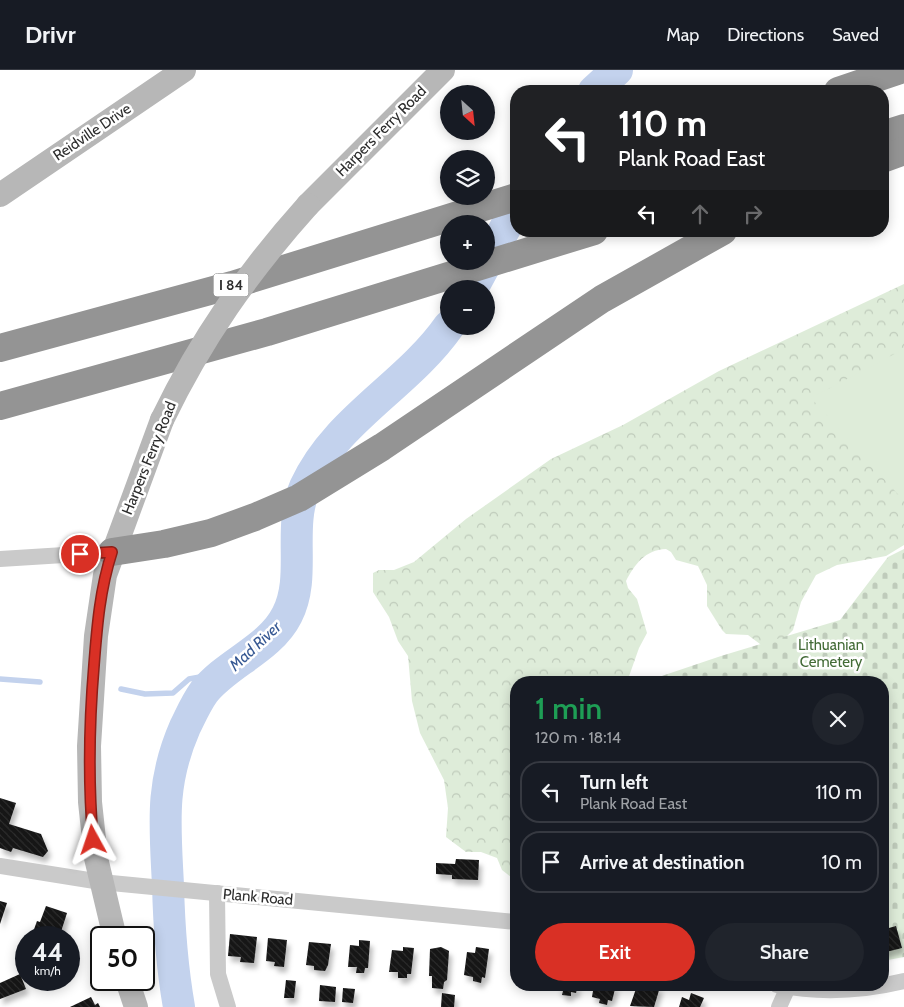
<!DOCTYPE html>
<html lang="en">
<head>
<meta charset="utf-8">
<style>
	:root { --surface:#171b24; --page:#20242c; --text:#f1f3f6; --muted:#9ea1a6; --line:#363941; --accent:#d93025 }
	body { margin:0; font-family:Cabin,sans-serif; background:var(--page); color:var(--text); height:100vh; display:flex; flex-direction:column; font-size:19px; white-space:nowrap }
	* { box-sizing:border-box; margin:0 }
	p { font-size:16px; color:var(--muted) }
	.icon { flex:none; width:28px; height:28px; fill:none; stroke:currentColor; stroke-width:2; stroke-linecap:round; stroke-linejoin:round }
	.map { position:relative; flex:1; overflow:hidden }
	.side { position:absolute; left:510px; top:606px; width:379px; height:315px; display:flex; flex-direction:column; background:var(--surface); border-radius:20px; box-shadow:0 2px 12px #0003 }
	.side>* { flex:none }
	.banner { position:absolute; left:510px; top:15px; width:379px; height:152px; border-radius:20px; box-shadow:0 2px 12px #0003; background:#202124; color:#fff; overflow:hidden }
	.needle { width:32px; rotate:153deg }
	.buttons { position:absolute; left:440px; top:15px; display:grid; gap:10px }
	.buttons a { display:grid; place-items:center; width:55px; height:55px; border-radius:50%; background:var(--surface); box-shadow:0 2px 12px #0003; font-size:25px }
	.speed { position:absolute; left:15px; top:856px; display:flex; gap:10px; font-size:25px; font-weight:700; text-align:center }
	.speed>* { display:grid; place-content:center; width:65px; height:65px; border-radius:50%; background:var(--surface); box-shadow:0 2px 12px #0003; line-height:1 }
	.speed small { font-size:12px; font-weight:400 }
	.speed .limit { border:2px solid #111; border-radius:8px; background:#fff; color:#111 }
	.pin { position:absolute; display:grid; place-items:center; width:42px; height:42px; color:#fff; margin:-21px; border:2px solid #fff; border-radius:50%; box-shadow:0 1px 5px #0007 }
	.me { position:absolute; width:55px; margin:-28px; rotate:355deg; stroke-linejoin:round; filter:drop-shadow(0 0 4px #0008) }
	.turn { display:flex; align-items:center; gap:18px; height:105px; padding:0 25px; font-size:22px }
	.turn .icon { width:65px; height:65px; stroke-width:2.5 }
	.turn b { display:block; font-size:35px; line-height:42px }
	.lanes { display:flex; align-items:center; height:48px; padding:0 25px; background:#0003; justify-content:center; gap:25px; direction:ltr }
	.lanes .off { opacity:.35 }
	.round { display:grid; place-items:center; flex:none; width:52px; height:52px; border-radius:26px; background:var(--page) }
	.summary { display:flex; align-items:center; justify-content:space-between; height:85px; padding:0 25px }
	h1 { font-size:30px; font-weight:600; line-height:38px; color:#1e9e55 }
	.cta { display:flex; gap:10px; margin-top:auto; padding:10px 25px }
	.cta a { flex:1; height:58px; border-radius:30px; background:var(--accent); color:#fff; font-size:20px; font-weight:600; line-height:58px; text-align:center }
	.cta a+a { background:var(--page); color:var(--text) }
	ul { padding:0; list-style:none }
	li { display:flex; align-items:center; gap:15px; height:62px; margin:0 10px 8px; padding:0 15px; border:2px solid var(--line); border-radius:20px }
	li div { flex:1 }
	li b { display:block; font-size:19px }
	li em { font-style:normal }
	header { display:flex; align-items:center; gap:30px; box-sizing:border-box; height:70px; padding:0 25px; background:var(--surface); border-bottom:1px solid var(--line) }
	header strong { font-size:24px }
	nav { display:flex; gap:28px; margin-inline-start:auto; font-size:18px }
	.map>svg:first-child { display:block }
	.forest { fill:url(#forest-crowns) }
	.cemetery { fill:url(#cemetery-stones) }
	.park { fill:#deecd9 }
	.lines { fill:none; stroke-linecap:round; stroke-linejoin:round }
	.stream { stroke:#c3d2ed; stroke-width:5.5 }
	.river { stroke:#c3d2ed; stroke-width:32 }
	.building { fill:url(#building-back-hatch); filter:url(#shadow) }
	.street { stroke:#cacaca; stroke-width:16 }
	.secondary { stroke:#b7b7b7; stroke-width:24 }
	.highway { stroke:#949494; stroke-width:28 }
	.secondary-bridge { stroke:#b7b7b7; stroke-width:24 }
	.route-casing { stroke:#8d1f18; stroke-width:12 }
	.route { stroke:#d93025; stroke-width:9 }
	.labels { text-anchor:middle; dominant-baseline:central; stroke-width:5; stroke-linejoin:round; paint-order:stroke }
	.shield { fill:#fff; stroke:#6c6c6c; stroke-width:1 }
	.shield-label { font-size:14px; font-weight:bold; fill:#2d2d2d }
	.street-label { font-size:15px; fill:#2d2d2d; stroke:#fff }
	.park-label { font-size:15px; fill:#436b37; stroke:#fff }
	.water-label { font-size:16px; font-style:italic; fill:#365893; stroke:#fff }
</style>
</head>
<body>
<header>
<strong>Drivr</strong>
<nav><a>Map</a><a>Directions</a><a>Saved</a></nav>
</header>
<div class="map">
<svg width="904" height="937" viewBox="0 0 904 937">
	<defs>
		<pattern id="forest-crowns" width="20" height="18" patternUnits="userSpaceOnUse" patternTransform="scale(1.25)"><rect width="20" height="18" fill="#deecd9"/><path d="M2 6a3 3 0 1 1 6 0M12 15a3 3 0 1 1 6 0" fill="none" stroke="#bfcbbb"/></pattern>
		<pattern id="cemetery-stones" width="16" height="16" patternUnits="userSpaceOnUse" patternTransform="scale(1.25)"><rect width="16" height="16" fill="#deecd9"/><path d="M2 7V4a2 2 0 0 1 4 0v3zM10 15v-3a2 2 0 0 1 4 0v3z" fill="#bfcbbb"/></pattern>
		<pattern id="building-back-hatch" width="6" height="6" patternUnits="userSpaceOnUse" patternTransform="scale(1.25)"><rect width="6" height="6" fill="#141414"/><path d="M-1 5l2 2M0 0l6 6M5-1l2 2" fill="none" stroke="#2e2e2e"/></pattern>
		<filter id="shadow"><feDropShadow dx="3" dy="5.5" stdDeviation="2.5" flood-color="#0004"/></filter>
	</defs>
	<rect width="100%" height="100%" fill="#fff"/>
	<path class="forest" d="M904,214V475L886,486L837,495L816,505L801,532L793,560L782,571L770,575L760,574L748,565L726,564L722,560L707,536V515L698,496L676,490L671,482L666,479C645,480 635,494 626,511L628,518L637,529L647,563L639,578L627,612H516V811L502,800L497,788L481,782H466L446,767L448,738L444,710L420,663L412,631L408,586L398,571L389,547L373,522V503L379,500H394L414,492L466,449L551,389L623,355L719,301Z"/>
	<path class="cemetery" d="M904,479V887L883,891L882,612H644L721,586L840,550L888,487Z"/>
	<path class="park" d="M904,279V431L811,328Z"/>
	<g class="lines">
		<g class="stream">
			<path d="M0,609L40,612"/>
			<path d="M121,619L145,624L173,623L189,609L211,605L219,608"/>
		</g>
		<g class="river">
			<path d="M594,21L617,0"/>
			<path d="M472,219L516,138"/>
			<path d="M179,937C172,897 169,856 168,815C165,755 160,714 185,657C191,645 196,633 204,622C227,593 270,579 287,545C307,506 287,459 305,417C336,349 407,316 449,256"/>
		</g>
	</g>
	<g class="building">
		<path d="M0,728L16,733L9,754L41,764L48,781L43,787L13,778L11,782L0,778Z"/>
		<path d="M456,789L479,790L478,810L452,809V805L436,804V793L455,794Z"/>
		<path d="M0,831L7,833L0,854Z"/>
		<path d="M46,836L67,843L59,868L32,865L37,851L40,852Z"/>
		<path d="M896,856L902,878L882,883V860Z"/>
		<path d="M230,864L257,867L254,893L240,892L241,887L228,886Z"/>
		<path d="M268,868L287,870L284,897L274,896L275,892L266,891Z"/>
		<path d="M359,870L370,871L368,898H365L364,903H356L357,897H348L350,875L359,876Z"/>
		<path d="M309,872L331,874L328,895L325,901L314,900V896L306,895Z"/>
		<path d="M403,877L414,878L411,904H407V908H398V902H389L392,880L403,881Z"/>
		<path d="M441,877L449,881L447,910L444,912L443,919L432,918V906H429L430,879Z"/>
		<path d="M476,877L489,879L485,908L482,907L481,913L473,911V907L464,905L467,882L475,883Z"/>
		<path d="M20,904L26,919L0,929V913Z"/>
		<path d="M286,910L296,911L294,928H284Z"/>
		<path d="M320,915L336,917L335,932L319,931Z"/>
		<path d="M559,915H578L576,923L571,922V926L562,925L563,921L558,920Z"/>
		<path d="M594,915H616L612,931L608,930L607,935L599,933L600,929L592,927Z"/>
		<path d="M649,915L660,917L654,937L630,936L637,916L648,920Z"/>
		<path d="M343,918L355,919L353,933L342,932Z"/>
		<path d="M442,923L455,925L454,937H441Z"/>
		<path d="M691,923L704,928L700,937H679L682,927L689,930Z"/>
		<path d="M91,927L95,935L98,933L100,937H70Z"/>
	</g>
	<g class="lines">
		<g class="street">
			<path d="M0,489L112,482"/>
			<path d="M0,796L101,812L516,852"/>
			<path d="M217,823L218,904L228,937"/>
			<path d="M777,915C818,923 863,921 904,911"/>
			<path d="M779,937L788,917"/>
		</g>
		<g class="secondary">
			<path d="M0,125L184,0"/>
			<path d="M308,135L443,0"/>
			<path d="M115,868L96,788L90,732L89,676L96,566L105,505L162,350"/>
			<path d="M127,910L136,937"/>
		</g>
		<g class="highway">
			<path d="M838,21L900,0"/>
			<path d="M882,65L904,58"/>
			<path d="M882,89L904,81"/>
			<path d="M0,278L232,215L516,127"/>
			<path d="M0,336L267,262L594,161"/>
			<path d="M112,482L164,474L211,463L255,447L299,428L382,377L602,229L723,161"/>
		</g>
		<path class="secondary-bridge" d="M162,350C201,269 248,202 308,135"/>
	</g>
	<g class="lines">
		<defs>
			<path id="route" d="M80,484L112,482C100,519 97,556 94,595C89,654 88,711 93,770"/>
		</defs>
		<use href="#route" class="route-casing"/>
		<use href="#route" class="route"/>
	</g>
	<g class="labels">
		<rect class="shield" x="213.5" y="203.5" width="35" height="23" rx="4"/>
		<g class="shield-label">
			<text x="231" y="215">I 84</text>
		</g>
		<g class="street-label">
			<text transform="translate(381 61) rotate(-45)">Harpers Ferry Road</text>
			<text transform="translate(92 62) rotate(-34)">Reidville Drive</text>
			<text transform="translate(149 388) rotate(-68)">Harpers Ferry Road</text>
			<text transform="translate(258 827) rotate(5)">Plank Road</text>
		</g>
		<g class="park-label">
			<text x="831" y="575">Lithuanian<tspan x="831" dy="17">Cemetery</tspan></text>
		</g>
		<g class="water-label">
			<text transform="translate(255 576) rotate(-43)">Mad River</text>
		</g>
	</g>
</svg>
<div class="buttons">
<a><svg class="needle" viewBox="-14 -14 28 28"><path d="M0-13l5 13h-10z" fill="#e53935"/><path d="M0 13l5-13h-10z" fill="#9ea1a6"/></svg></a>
<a><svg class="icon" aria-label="layers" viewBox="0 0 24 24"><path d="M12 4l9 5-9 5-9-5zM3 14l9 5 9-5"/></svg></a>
<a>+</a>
<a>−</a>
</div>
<div class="speed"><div>44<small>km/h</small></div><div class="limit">50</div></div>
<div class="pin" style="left:80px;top:484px;background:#d93025"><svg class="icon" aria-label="arrive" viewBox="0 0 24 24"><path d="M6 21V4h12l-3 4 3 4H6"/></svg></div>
<svg class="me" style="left:93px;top:770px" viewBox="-20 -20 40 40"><path d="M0-17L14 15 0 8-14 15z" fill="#d93025" stroke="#fff" stroke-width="4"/></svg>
<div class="banner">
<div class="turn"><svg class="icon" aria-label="left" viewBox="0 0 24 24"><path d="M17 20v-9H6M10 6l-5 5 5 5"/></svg><div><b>110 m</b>Plank Road East</div></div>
<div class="lanes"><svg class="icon" aria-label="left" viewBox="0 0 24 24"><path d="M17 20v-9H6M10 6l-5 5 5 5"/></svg><svg class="icon off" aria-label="ahead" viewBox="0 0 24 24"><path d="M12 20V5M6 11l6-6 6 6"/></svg><svg class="icon off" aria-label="right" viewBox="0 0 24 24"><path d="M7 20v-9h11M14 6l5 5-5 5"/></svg></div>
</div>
<section class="side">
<div class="summary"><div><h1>1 min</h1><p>120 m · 18:14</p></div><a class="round"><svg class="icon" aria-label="close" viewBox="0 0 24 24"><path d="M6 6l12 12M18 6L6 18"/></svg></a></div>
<ul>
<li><svg class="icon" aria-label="left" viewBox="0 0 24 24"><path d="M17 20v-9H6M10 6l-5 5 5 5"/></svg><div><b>Turn left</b><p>Plank Road East</p></div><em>110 m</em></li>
<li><svg class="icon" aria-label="arrive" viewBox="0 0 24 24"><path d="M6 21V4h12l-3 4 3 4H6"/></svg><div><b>Arrive at destination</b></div><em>10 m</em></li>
</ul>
<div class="cta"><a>Exit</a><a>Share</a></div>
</section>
</div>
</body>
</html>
